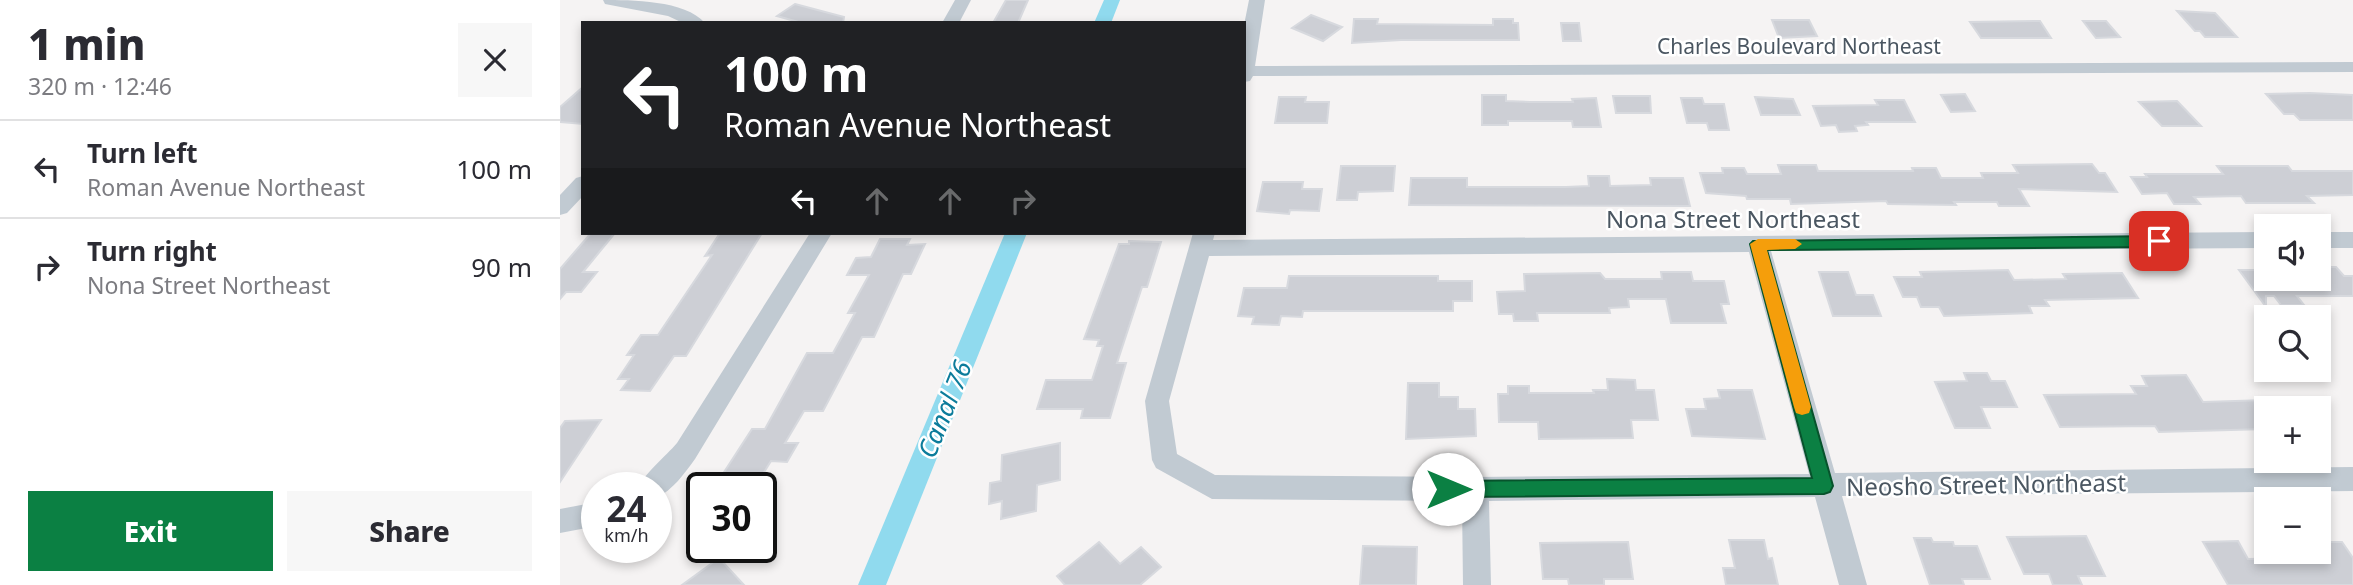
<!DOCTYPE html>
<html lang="en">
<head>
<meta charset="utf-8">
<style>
	:root { --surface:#fff; --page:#f7f7f7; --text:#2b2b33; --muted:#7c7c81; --line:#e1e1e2; --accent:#0b8043 }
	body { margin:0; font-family:"Noto Sans",sans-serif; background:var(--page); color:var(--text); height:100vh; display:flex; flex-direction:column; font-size:26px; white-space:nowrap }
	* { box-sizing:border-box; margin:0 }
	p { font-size:23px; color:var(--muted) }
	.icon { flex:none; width:38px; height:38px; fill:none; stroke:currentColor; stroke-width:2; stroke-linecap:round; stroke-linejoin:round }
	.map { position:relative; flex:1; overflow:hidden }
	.panel { display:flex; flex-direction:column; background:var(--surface); width:560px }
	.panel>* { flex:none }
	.top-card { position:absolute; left:21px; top:21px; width:665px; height:214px; border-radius:0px; box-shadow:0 4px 10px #0003; background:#202124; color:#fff; overflow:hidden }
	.controls { position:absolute; left:1694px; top:214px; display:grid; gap:14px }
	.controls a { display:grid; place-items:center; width:77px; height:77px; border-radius:0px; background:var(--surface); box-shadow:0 4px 10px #0003; font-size:35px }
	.speed { position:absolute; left:21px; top:472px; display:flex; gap:14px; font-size:35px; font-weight:700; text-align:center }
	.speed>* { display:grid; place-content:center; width:91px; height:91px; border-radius:50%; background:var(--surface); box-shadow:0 4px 10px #0003; line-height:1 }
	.speed small { font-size:18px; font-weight:400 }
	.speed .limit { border:4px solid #111; border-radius:10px; background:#fff; color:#111 }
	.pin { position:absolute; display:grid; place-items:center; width:60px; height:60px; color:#fff; margin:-30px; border-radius:14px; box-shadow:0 4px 10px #0006 }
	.me { position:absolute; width:77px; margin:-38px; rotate:90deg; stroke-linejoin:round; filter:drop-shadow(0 0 5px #0008) }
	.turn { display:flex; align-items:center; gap:24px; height:147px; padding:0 28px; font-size:32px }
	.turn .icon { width:91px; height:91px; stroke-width:2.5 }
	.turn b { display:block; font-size:49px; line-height:60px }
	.lanes { display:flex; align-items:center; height:66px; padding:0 28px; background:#0003; justify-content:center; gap:35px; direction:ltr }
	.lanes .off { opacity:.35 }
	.round { display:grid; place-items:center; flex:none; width:74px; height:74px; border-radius:0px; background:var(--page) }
	.summary { display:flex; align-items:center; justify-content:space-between; height:119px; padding:0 28px }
	h1 { font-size:42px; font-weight:800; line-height:52px }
	.action { display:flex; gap:14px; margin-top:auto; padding:14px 28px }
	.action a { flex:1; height:80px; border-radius:0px; background:var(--accent); color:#fff; font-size:28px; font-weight:800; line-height:80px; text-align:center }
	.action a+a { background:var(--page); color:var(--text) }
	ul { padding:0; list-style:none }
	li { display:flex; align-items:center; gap:21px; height:98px; padding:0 28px; border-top:2px solid var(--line) }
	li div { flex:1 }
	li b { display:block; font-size:26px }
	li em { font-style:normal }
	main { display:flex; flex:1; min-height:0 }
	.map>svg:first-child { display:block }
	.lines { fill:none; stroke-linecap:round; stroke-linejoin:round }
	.canal { fill:#90daee; fill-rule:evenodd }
	.building { fill:#cdcfd5; stroke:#d7d9de; stroke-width:2 }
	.street { fill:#c1cad2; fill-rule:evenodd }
	.route { fill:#0b8043; stroke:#07532c; stroke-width:2 }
	.slow { fill:#f59e0b }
	.labels { text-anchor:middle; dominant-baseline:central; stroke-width:5; stroke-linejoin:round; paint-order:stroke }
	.far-street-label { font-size:21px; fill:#4a5661; stroke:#fff }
	.street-label { font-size:24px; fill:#4a5661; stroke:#fff }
	.water-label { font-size:26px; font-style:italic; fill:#0c7c9b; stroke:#fff }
</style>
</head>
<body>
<main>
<section class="panel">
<div class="summary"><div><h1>1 min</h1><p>320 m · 12:46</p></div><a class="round"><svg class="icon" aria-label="close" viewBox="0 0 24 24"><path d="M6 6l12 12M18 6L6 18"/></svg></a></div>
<ul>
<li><svg class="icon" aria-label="left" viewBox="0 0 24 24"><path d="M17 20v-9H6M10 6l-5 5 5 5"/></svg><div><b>Turn left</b><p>Roman Avenue Northeast</p></div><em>100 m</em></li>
<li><svg class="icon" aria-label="right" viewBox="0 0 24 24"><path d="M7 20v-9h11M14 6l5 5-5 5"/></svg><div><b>Turn right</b><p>Nona Street Northeast</p></div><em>90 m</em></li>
</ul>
<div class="action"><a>Exit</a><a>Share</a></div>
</section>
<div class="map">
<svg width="1793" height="585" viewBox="0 0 1793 585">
	<rect width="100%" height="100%" fill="#f5f3f3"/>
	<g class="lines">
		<g class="canal">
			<path d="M544,0H560L551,23H534Z"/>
			<path d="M445,233H467L326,585H298Z"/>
		</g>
	</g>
	<g class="building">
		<path d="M446,0H468L458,23H433Z"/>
		<path d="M235,4L284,17L283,23H242L217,16Z"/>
		<path d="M1617,11L1655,13L1677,37H1645L1640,31H1635Z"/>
		<path d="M751,15L782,27L763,41L732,28Z"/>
		<path d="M794,19H818L817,24L933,25V19H953V23H958L959,40H841L792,43Z"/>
		<path d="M1212,20H1249L1257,36L1219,38Z"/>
		<path d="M1480,21L1491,38H1421L1410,22Z"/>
		<path d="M1523,21H1546L1560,37L1536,38Z"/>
		<path d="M1001,23H1019L1021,41H1003Z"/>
		<path d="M23,87V124L0,122V107Z"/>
		<path d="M1750,93L1793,95V120H1740L1734,114H1724L1706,94Z"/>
		<path d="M1405,94L1415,111L1391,112L1381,95Z"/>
		<path d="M922,95H946V101L970,102H1013L1012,99L1036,98L1041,127H1013L1012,121H948V125H922Z"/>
		<path d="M1053,96H1090L1091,113H1056Z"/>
		<path d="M719,97H746L745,102H769L767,123H715Z"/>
		<path d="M1195,97L1233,99L1240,115H1201Z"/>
		<path d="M1121,98H1142L1144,104H1164L1169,130H1149L1147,123H1127Z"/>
		<path d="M1315,100H1344L1355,122H1306L1308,125L1295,126L1297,131L1279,132L1276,125L1261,126L1253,106L1318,105Z"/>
		<path d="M1617,101L1641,126H1602L1579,102Z"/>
		<path d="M1532,164L1539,173H1545L1557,192L1459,189L1469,206H1439L1437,202H1394L1396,205L1328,204L1326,201L1231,204L1230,199H1187L1186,196L1146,193L1140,173H1163L1162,168H1184L1187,174H1221L1218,165H1256L1258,171H1353L1352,168H1376L1381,178H1423L1421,173H1458L1453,165Z"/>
		<path d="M781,166H835L833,191L798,192L797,200H777Z"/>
		<path d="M1657,166H1728L1732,171H1793V195L1747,196L1754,203H1686L1681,196L1634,197L1640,204H1614L1607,193L1582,194L1571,177H1587L1585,174H1663Z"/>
		<path d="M1028,176H1049L1050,186L1091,185L1090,178H1123L1130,206L849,205L851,178H907V187H1006L1029,186Z"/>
		<path d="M703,182H743L742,189H762L759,211L730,210L729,214L697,211Z"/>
		<path d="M31,233H55L23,272H37L21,292H6L0,299V269Z"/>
		<path d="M160,233H202L126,356H114L90,391L61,390L69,379H58L74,355H67L81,335H98L152,255L145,256Z"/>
		<path d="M320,239H350L347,245L365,244L351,274H343L314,337H302L263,411H244L225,443H238L227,462L211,461L194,488L155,486L192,429H205L247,353H273L295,313H288L309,275H287L296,258L311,257Z"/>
		<path d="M569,241L601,242L587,287H582L557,363H566L550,418H521L523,409H477L486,380H532L543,346H537L539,340L524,339L559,244H569Z"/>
		<path d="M1759,267H1776L1784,276H1793V296H1737L1744,305H1721L1714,296H1706V307L1679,270H1706V278H1759Z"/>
		<path d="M1448,270L1454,280L1506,279L1503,274L1562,273L1578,298L1485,300L1489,306H1469L1472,313L1384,316L1379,307H1361L1357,297H1343L1334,277H1362L1360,272Z"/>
		<path d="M1101,272H1131L1133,281H1164L1169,304H1161L1166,323H1111L1106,299H1068L1069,307L1049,308L1050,313H977L978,321H954L953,314H939L937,292L965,291L964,274L1040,273L1045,279H1102Z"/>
		<path d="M1259,272H1288L1296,295H1313L1321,316H1273Z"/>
		<path d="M729,276H878V281H912V301H893V311H743L742,317L721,316L719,325L692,324L694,317L678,316L684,288H727Z"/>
		<path d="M1404,373H1427L1431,381H1445L1457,407H1421L1430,428H1395L1375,382L1407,381Z"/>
		<path d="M1626,375L1643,402L1706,400V429L1599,432L1595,426L1500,427L1484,395L1576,394L1571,386H1587L1582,376Z"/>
		<path d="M1047,379L1075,380L1076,390H1094L1098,420H1071L1073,438L979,439L978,422H939L938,394H948V386H969V393H1034L1033,390H1048Z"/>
		<path d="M848,383H879V397H898V409H915L916,436L846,439Z"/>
		<path d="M1158,390H1192L1205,439L1132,436L1126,409H1146L1144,399L1160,398Z"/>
		<path d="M41,420L0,482V428L5,421Z"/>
		<path d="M500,443V480L477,485L476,511L441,519L442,501L429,504L430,483L441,481L442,455Z"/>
		<path d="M1526,536L1545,576H1518L1522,585H1493L1489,574H1464L1447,537Z"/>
		<path d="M1354,538H1371L1373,542H1393L1394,546H1417L1430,579H1402L1404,585H1370Z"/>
		<path d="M1169,540H1204L1208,559L1212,558L1218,585H1166L1163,568H1175Z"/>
		<path d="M1678,541L1688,559L1760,557L1759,542H1782L1793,558V585H1668L1643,542Z"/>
		<path d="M539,542L560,564L581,547L601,567L580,585H505L497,576Z"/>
		<path d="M1068,542L1073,579H1044V585H1009L1008,579H983L980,543Z"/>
		<path d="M803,546L857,547L856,585H800Z"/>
		<path d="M159,558L184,585H122Z"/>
	</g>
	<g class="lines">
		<g class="street">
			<path d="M43,0C71,0 125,0 145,23H123L108,16L45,4Z"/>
			<path d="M395,0H411L399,23H382Z"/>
			<path d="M689,0H705L695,66L1793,62V72L693,76L690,81L684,82V25Z"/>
			<path d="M23,176V196L7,213L0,215V195L16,178Z"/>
			<path d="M1706,232V248L1211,251L1275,473L1793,467V491L1282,496L1307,585H1279L1255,497L929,501L931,585H903L902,501L652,499L596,468L592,460L585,401L633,233H655L653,240ZM1189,252L1249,474L915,477L655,475L617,454L609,401L649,256Z"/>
			<rect x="1759" y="232" width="34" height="16"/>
			<path d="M250,233H272L135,459C124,474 113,490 96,498V488H78C83,475 106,456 117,443Z"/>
			<path d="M37,502V526L0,533V509Z"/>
		</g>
	</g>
	<path class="route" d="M1599,236L1607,241L1599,247L1207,250L1273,486L1270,492L1264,494L888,497L882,495L879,489L882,483L888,481L1252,478L1190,244L1193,241Z"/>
	<path class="slow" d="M1198,239H1235L1242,244L1235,249L1207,250L1251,407L1249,413L1242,415L1236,413L1234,407L1190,244Z"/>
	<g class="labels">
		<g class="far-street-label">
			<text x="1239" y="46">Charles Boulevard Northeast</text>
		</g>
		<g class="street-label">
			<text x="1173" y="218">Nona Street Northeast</text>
			<text transform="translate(1426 484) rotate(-1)">Neosho Street Northeast</text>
		</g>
		<g class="water-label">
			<text transform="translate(384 409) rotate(-68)">Canal 76</text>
		</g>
	</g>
</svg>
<div class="controls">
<a><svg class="icon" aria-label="sound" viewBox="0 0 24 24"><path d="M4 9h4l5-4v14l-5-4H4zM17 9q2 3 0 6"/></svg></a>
<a><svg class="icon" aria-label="search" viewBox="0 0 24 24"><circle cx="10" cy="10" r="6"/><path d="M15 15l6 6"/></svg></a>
<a>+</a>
<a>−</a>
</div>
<div class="speed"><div>24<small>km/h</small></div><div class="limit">30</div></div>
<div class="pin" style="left:1599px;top:241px;background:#d93025"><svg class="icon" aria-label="arrive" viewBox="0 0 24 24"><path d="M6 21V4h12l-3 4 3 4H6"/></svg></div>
<svg class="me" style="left:888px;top:489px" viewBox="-20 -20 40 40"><circle r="19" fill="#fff"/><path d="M0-13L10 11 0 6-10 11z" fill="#0b8043"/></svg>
<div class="top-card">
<div class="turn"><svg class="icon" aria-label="left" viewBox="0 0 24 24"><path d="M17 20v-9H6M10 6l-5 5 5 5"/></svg><div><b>100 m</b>Roman Avenue Northeast</div></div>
<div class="lanes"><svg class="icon" aria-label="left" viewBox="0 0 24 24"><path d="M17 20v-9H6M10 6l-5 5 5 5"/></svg><svg class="icon off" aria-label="ahead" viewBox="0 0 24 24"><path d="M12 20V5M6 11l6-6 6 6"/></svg><svg class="icon off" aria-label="ahead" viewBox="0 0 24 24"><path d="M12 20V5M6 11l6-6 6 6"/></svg><svg class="icon off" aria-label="right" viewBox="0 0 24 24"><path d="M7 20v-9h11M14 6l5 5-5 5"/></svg></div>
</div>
</div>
</main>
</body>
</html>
